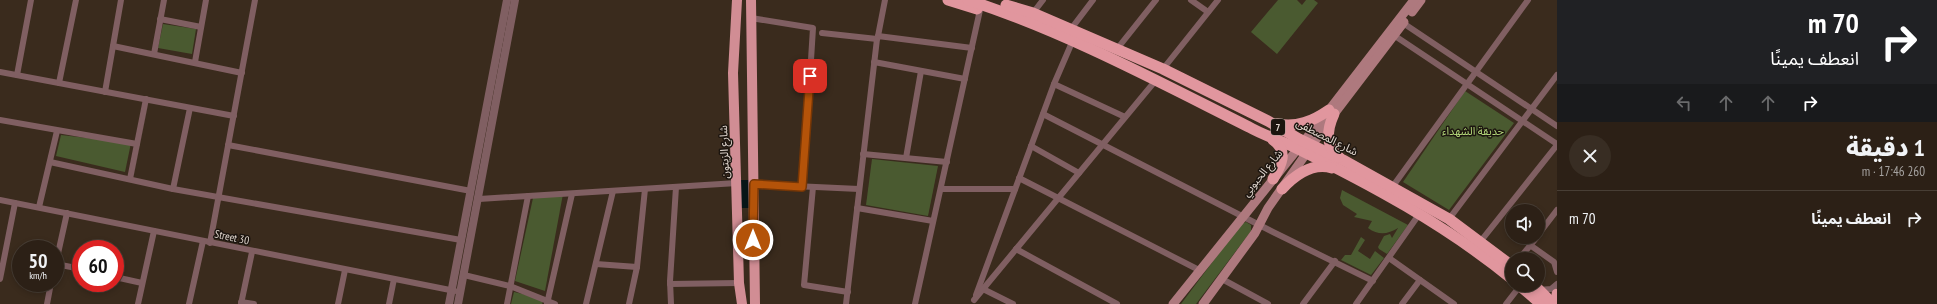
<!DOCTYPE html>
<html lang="ar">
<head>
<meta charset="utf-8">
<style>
	:root { --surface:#2c2016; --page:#382d23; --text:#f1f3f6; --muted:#a6a3a1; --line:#483e35 }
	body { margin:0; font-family:"PT Sans Narrow","Noto Sans Arabic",sans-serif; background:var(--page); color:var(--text); direction:rtl; height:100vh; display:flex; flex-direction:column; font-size:15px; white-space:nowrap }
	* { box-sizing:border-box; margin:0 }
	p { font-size:13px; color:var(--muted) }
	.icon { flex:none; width:22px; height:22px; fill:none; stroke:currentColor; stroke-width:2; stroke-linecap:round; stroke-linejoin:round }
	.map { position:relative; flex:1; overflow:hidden; direction:ltr }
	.side { display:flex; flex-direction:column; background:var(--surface); width:380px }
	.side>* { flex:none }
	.hud { background:#202124; color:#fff; overflow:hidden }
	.tools { position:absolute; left:1505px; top:204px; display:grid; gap:8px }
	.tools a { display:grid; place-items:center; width:40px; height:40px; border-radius:50%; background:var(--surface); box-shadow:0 2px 6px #0003,0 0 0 1px var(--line); font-size:20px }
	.speed { position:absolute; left:12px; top:240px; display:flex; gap:8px; font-size:20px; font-weight:700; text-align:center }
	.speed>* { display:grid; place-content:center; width:52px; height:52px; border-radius:50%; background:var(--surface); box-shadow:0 2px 6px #0003,0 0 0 1px var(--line); line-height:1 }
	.speed small { font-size:10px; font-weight:400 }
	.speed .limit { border:6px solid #d22; background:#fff; color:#111 }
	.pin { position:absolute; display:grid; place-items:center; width:34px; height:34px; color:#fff; margin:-17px; border-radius:8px; box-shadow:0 2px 6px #0006 }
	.me { position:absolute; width:44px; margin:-22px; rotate:0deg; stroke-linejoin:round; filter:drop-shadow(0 0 3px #0008) }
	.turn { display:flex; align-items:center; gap:14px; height:84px; padding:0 12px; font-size:18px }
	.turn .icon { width:52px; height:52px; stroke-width:2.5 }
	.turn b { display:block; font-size:28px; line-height:34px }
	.lanes { display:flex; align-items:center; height:38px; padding:0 12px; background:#0003; justify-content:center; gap:20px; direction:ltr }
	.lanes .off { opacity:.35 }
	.round { display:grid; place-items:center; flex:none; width:42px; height:42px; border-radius:21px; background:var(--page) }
	.summary { display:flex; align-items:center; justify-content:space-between; height:68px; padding:0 12px }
	h1 { font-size:24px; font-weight:800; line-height:30px }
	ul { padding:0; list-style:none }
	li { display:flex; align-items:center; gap:12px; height:56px; padding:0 12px; border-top:1px solid var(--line) }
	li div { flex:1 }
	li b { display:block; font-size:15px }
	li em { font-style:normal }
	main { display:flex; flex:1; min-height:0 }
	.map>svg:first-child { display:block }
	.green { fill:#4a5a30 }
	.water { fill:#071517 }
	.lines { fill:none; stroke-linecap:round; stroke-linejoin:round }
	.minor { stroke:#805f62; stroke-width:6 }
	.tertiary { stroke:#805f62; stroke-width:8 }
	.secondary { stroke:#ae797e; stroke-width:9 }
	.primary { stroke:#d18d94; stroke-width:10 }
	.trunk { stroke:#e1969e; stroke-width:11 }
	.route-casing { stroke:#753606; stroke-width:10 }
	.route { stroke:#b45309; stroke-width:7 }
	.labels { text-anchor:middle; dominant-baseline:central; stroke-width:3; stroke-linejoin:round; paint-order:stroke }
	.shield { fill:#1c150f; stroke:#a69d95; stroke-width:1 }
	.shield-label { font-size:10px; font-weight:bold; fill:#e1d7cf }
	.park-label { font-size:11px; fill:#b3d779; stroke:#1c150f }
	.street-label { font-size:11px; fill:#e1d7cf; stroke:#1c150f }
</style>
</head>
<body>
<main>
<section class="side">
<div class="hud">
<div class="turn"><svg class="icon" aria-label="right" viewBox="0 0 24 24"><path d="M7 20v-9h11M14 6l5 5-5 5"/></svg><div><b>70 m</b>انعطف يمينًا</div></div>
<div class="lanes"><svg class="icon off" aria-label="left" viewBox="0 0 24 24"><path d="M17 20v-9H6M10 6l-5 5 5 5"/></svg><svg class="icon off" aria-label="ahead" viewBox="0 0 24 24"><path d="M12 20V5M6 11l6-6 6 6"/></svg><svg class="icon off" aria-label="ahead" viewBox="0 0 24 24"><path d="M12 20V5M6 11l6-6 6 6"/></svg><svg class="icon" aria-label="right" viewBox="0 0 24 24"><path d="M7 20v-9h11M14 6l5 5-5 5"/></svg></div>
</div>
<div class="summary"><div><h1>1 دقيقة</h1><p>260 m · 17:46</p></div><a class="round"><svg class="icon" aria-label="close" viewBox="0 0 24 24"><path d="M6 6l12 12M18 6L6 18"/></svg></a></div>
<ul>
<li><svg class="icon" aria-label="right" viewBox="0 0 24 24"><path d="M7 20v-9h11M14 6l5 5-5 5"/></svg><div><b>انعطف يمينًا</b></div><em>70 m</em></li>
</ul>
</section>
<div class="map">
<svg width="1557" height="304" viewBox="0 0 1557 304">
	<rect width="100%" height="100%" fill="#3a2b1d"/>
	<g class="green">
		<path d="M1278,0H1297L1302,5L1306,0H1314L1318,3L1277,54L1251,32Z"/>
		<path d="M163,24L196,29L192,54L158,48Z"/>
		<path d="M1465,91L1514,123L1449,210L1403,182Z"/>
		<path d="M61,135L131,143L125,172L56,156Z"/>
		<path d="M872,159L938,166L928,216L866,205Z"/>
		<path d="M1342,190L1408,225L1387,254L1379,249L1378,247L1384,236L1390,234L1392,238L1398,228C1388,234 1379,236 1368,228L1372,221L1354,217L1357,214L1343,205L1340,198Z"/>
		<path d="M563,194L545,291L515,281L533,198Z"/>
		<path d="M1246,222L1251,225V231L1196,304H1181L1241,224Z"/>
		<path d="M1361,237L1365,240L1358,251L1370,259L1375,251L1384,258L1371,275L1341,260L1345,255H1351Z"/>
		<path d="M514,292L544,299L542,304H511Z"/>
	</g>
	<path class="water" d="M738,180H749V208H739Z"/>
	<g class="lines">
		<g class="minor">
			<path d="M1191,0L1208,12"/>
			<path d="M1033,13L1043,0"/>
			<path d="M751,18L813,28L803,187"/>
			<path d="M160,19L201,27"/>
			<path d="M1400,21L1557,126"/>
			<path d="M1071,29L1093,0"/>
			<path d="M822,33L877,39L878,36L972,48"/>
			<path d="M1392,34L1557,144"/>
			<path d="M878,36L885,0"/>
			<path d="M113,46L242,73"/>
			<path d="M1117,49L1156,0"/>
			<path d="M154,54L164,0"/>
			<path d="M195,62L206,0"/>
			<path d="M874,62L965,79"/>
			<path d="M1163,69L1218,0"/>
			<path d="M0,72L234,116"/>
			<path d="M17,75L31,0"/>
			<path d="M59,83L76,0"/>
			<path d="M1054,84L1125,117"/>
			<path d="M105,92L121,0"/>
			<path d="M1043,114L1273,232L1373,281"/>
			<path d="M0,120L137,144"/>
			<path d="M228,145L471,191"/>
			<path d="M1031,146L1079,173"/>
			<path d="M863,154L947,162"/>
			<path d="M906,158L921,71"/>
			<path d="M50,162L173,189L461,240"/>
			<path d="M1019,178L1199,270"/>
			<path d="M130,179L146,99"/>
			<path d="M753,184L859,189"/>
			<path d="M1393,186L1528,0"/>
			<path d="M813,187L804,285L848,292"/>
			<path d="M173,189L190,108"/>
			<path d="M941,189H1015"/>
			<path d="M479,199L737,183"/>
			<path d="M0,200L455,291"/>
			<path d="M39,207L57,131"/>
			<path d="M857,208L933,221"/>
			<path d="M1449,219L1557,75"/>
			<path d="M1538,235L1557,210"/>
			<path d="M1480,242L1557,145"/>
			<path d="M210,243L255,0"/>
			<path d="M1530,245L1554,262L1557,272"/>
			<path d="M1016,249L1117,304"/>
			<path d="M1389,258L1454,304"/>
			<path d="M1519,259L1537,237"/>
			<path d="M56,264L81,269"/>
			<path d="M596,264L637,267"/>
			<path d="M55,267L67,213"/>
			<path d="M464,275L510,286L555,304"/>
			<path d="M115,277L142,283"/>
			<path d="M0,279L15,203"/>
			<path d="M1222,279L1268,304"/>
			<path d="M670,284L739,283"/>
			<path d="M983,289L1013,304"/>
			<path d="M1539,290L1551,289L1557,284"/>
			<path d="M976,295L1054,84L1073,40"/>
			<path d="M974,300L1156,80"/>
			<path d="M241,302L254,304"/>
			<path d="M47,304L51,283"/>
			<path d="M138,304L154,231"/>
			<path d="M189,304L203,241"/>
			<path d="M241,304L252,252"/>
			<path d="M338,304L345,270"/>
			<path d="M389,304L394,279"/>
			<path d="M507,304L528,196"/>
			<path d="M547,304L572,194"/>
			<path d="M586,304L613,191"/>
			<path d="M629,304L637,267L645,189"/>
			<path d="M671,304L670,281L676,187"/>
			<path d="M846,304L877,39"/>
			<path d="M915,304L980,10"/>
			<path d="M1303,304L1335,261"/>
			<path d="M1356,304L1420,213"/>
			<path d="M1402,304L1420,280"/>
			<path d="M1506,304L1520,286"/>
		</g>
		<g class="tertiary">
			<path d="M449,304L507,0"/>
			<path d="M458,304L515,0"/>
		</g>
		<g class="secondary">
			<path d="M1412,12L1421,0"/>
			<path d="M1173,304L1329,110L1414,0"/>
			<path d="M1203,304L1255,233L1268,208L1334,114L1404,22"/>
		</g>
		<g class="primary">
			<path d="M737,0L733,73L739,283L742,304"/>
			<path d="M751,0L755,304"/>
		</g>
		<g class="trunk">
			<path d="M948,0L977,9"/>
			<path d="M968,0C1066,32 1157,81 1249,127C1263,135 1279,140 1294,147C1370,184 1446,225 1512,279"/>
			<path d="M1006,5L1033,13L1163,69L1268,121L1299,139L1345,161L1449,219L1512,266"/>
			<path d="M1334,114C1327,129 1325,146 1339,157"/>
			<path d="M1277,124C1297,128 1313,121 1329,110"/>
			<path d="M1273,140C1289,151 1281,166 1273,179"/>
			<path d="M1282,189C1295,175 1312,162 1332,168"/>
			<path d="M1519,285L1541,304"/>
			<path d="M1534,285L1553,304"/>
			<path d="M1557,294V296"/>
		</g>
	</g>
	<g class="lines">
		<defs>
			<path id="route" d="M753,240L754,184L802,187L810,76"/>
		</defs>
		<use href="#route" class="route-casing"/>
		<use href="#route" class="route"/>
	</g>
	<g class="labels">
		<rect class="shield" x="1271" y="119" width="14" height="16" rx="3"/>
		<g class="shield-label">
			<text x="1278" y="127">7</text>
		</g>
		<g class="park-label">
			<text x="1473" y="131">حديقة الشهداء</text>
		</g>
		<g class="street-label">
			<text transform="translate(1327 137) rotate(27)">شارع المصطفى</text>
			<text transform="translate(724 152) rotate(-92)">شارع الزيتون</text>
			<text transform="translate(1262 173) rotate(-51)">شارع الحبوبي</text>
			<text transform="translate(232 237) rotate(12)">Street 30</text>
		</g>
	</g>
</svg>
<div class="tools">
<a><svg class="icon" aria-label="sound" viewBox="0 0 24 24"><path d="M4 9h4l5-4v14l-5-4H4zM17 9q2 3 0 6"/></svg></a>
<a><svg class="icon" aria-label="search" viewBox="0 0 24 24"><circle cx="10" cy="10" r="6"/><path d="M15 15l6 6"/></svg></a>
</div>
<div class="speed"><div>50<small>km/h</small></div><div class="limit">60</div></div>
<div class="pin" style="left:810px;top:76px;background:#d93025"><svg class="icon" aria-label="arrive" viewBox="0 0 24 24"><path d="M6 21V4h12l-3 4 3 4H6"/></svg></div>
<svg class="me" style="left:753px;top:240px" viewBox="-20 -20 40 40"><circle r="17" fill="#b45309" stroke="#fff" stroke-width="3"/><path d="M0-11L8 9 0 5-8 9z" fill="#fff"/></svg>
</div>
</main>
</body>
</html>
